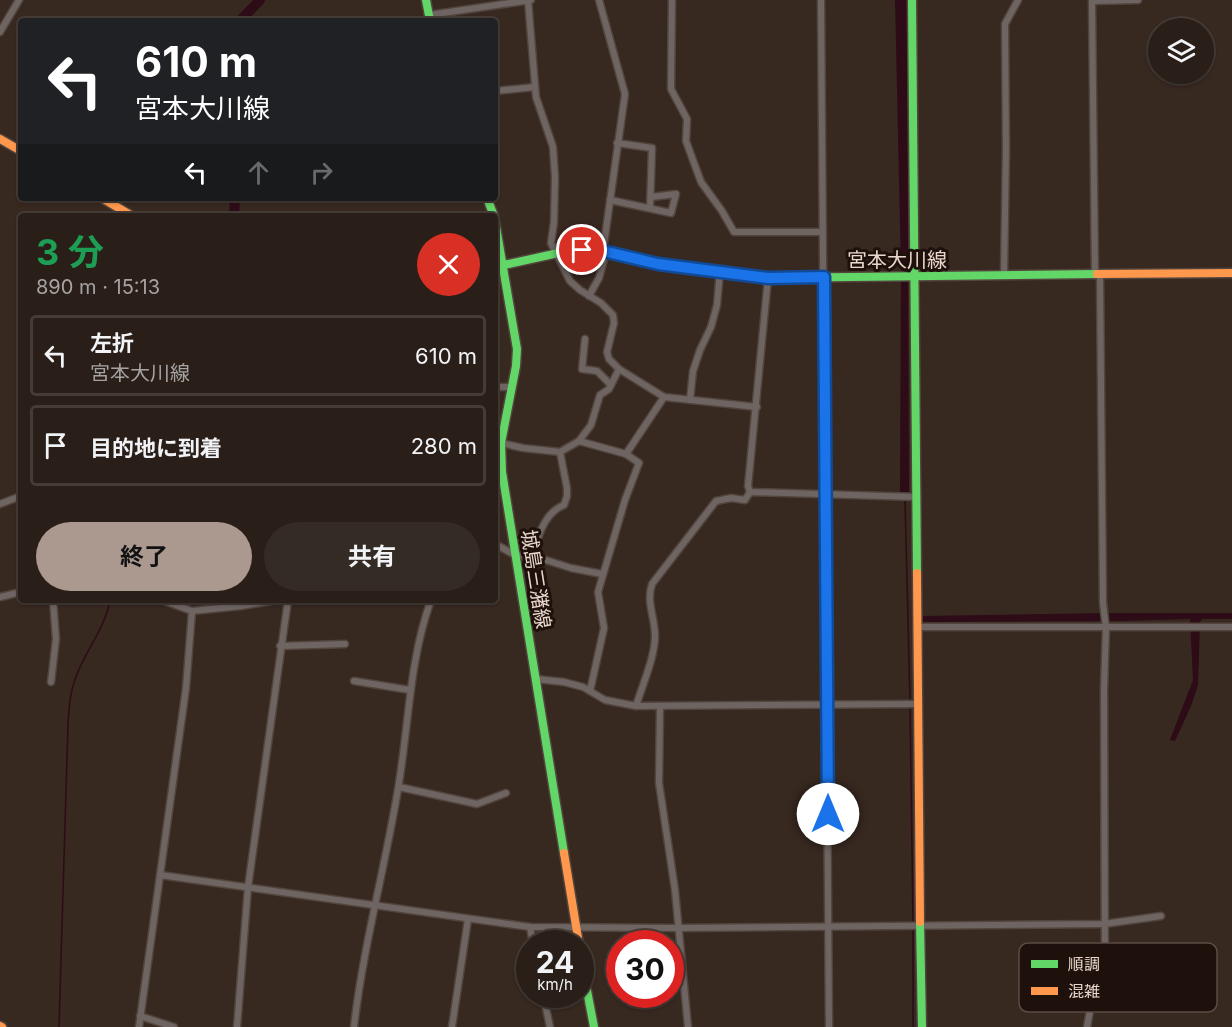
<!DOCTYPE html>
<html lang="ja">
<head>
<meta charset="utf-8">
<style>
	:root { --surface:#291e18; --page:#352b25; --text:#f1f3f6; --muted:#a5a2a2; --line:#453c37; --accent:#ab9990 }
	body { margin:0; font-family:Inter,"Noto Sans JP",sans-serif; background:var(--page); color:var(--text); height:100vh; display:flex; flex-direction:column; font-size:22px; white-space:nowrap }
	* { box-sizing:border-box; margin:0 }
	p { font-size:20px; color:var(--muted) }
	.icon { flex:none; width:33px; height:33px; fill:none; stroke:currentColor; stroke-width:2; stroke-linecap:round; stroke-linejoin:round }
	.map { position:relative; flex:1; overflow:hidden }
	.side { position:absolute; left:18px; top:213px; width:480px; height:390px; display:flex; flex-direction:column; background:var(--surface); border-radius:6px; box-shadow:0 2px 4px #0004,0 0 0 2px var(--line) }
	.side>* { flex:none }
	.top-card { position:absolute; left:18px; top:18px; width:480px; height:183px; border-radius:6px; box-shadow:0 2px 4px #0004,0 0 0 2px var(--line); background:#202124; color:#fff; overflow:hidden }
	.buttons { position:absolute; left:1148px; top:18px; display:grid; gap:12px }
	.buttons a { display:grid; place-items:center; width:66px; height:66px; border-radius:50%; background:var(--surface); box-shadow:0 2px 4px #0004,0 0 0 2px var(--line); font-size:30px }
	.speed { position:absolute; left:516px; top:930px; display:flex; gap:12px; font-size:30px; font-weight:700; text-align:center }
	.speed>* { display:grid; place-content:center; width:78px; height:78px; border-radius:50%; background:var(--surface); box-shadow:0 2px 4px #0004,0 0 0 2px var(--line); line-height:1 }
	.speed small { font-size:15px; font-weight:400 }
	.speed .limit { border:9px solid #d22; background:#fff; color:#111 }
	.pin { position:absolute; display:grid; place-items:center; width:51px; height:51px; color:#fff; margin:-26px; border:3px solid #fff; border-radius:50%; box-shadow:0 2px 6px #0007 }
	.me { position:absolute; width:66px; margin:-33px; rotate:0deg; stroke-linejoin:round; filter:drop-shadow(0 0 4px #0008) }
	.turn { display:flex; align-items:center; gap:21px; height:126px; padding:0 18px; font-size:27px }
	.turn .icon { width:78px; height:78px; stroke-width:2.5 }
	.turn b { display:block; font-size:42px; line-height:51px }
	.lanes { display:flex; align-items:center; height:57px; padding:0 18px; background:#0003; justify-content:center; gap:30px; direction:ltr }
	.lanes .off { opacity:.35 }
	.round { display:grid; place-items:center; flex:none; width:63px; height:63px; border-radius:32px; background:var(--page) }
	.summary { display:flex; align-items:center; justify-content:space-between; height:102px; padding:0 18px }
	h1 { font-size:36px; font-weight:700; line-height:45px; color:#1e9e55 }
	.cta { display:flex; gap:12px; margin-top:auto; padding:12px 18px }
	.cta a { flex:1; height:69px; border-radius:36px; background:var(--accent); color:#111; font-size:24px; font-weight:700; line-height:69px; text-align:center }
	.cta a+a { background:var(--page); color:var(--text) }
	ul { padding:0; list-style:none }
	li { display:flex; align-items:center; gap:18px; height:81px; margin:0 12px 9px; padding:0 6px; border:3px solid var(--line); border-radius:6px }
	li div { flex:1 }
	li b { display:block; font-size:22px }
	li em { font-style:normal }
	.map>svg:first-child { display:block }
	.water { fill:#2d0b17 }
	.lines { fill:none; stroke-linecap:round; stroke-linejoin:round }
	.stream { stroke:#2d0b17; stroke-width:1.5 }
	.river { stroke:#2d0b17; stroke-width:10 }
	.street-casing { stroke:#52453d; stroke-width:9 }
	.fast-casing { stroke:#52453d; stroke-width:11 }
	.slow-casing { stroke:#52453d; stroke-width:11 }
	.street { stroke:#6e6563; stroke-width:6 }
	.fast { stroke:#63d668; stroke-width:8 }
	.slow { stroke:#ff974d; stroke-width:8 }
	.route-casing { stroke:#114b97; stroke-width:15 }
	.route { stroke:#1a73e8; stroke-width:10 }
	.labels { text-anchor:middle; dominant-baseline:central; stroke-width:6; stroke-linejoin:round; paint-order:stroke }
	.street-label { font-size:20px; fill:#e9d6cd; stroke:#1e110b }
	.key { fill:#1e110b; stroke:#5b4c45; stroke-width:1.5 }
	.key-label { font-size:16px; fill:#e9d6cd }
</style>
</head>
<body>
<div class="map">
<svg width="1232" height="1027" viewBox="0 0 1232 1027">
	<rect width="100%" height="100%" fill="#372820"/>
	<g class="water">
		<path d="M895,0H907L909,492L900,493L901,268Z"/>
		<path d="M1108,613H1232V619H1202L1200,622L1198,685L1191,706L1175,741L1170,740L1193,680L1190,619L1121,621L920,622V617L924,616Z"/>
	</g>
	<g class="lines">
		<g class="stream">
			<path d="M905,500L910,702"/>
			<path d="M910,707L913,924"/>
			<path d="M913,929V1027"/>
			<path d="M59,1027L68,724C69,708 70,692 76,677C85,651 105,629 110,600"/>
		</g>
		<g class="river">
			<path d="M240,21L260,0"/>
			<path d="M234,216L235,198"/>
		</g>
		<defs>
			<g id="street">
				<path d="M528,0L536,97L553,147L555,177L554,222L551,243L570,281L580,290L601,303L613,315L614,323L607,352L609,359L619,369L664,397L757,407"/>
				<path d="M599,0L625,94L603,251"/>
				<path d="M672,0L671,89L687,119L686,141L701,182L722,211L734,232H822"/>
				<path d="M821,0L829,1027"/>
				<path d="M429,15L531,0"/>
				<path d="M0,32L19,0"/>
				<path d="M495,91L535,87"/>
				<path d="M617,143L652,148L650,208"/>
				<path d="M610,200L671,213L676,194L651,197"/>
				<path d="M1095,275L1092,1L1138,0"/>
				<path d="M1004,276L1006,150L1005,24L1018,0"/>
				<path d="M589,296L599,278L606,252"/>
				<path d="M585,339L582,369L597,371L611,385"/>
				<path d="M495,387H511"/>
				<path d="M690,400L693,371L700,350L711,327L717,305L720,270"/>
				<path d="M579,441L626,454L639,463L625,500L598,592L604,628L590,691"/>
				<path d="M501,443L523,448L560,452"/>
				<path d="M626,454L664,397"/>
				<path d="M750,492L917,497"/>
				<path d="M0,504L21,496"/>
				<path d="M495,544L515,555L533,556L571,568L602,574"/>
				<path d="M533,556C537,537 545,512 564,505L567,496V488L560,452L579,441L591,425L600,395L609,389L619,369"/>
				<path d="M0,597L21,592"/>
				<path d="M162,600L192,611L241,606L277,600"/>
				<path d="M918,627H1232"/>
				<path d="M280,646L345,644"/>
				<path d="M536,679L564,682L583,687L605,700L636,706L917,704"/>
				<path d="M354,681L410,690"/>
				<path d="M51,682L56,639L53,600"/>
				<path d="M636,706C642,686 655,657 655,636C655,618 646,602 652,584L716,501L731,498L745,500L750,492L748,486L768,278"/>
				<path d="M660,706L659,783L675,890L688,1027"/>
				<path d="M399,787L477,804L506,793"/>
				<path d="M160,875L530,927L678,928L1104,924L1161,916"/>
				<path d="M530,927L533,944"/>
				<path d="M543,994L550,1027"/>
				<path d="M140,1016L174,1027"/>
				<path d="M139,1027L186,688L192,611"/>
				<path d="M237,1027L248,887L288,600"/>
				<path d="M354,1027C363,947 385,868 398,789C409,725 409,661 431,600"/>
				<path d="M452,1027L468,919"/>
				<path d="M1087,1027L1091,1005L1105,971L1104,690L1106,628L1103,603L1100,275"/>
			</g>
			<g id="fast">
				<path d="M426,0L430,21"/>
				<path d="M912,0L917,573"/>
				<path d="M487,198L494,216"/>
				<path d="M495,221L517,349L516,366L501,443L502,472L564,853"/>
				<path d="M495,267L572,250L603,251L658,264L720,270L768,278L1097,274"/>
				<path d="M920,922L922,1027"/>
				<path d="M580,954L594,1027"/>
			</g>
			<g id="slow">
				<path d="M0,139L21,151"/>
				<path d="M102,198L132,216"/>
				<path d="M1097,274L1232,273"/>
				<path d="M917,573L920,922"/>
				<path d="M564,853L579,944"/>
				<path d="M0,1026L2,1027"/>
			</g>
		</defs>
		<use href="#street" class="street-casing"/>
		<use href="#fast" class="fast-casing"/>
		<use href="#slow" class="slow-casing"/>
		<use href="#street" class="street"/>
		<use href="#fast" class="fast"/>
		<use href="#slow" class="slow"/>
	</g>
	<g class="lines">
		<defs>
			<path id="route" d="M582,250L603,251L658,264L768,278L824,277L828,814"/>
		</defs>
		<use href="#route" class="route-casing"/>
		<use href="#route" class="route"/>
	</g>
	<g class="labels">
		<g class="street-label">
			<text x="897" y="260">宮本大川線</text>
			<text transform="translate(536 579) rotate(81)">城島三潴線</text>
		</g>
	</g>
	<rect x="1019" y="943" width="198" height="69" rx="9" class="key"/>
	<rect x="1031" y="960" width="27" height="8" fill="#63d668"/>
	<rect x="1031" y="987" width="27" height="8" fill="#ff974d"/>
	<g class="key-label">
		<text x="1068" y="970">順調</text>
		<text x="1068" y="997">混雑</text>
	</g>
</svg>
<div class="buttons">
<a><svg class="icon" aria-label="layers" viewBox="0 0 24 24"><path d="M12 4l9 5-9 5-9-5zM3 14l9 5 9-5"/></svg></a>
</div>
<div class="speed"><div>24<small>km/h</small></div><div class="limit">30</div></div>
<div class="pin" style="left:582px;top:250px;background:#d93025"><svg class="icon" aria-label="arrive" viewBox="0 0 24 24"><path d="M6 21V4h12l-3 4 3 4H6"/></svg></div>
<svg class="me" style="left:828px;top:814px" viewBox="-20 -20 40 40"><circle r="19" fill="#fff"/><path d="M0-13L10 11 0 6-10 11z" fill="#1a73e8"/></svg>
<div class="top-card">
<div class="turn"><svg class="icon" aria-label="left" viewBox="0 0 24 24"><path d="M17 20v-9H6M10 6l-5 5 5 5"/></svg><div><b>610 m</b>宮本大川線</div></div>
<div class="lanes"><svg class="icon" aria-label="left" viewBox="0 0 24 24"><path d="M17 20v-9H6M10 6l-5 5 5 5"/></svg><svg class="icon off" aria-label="ahead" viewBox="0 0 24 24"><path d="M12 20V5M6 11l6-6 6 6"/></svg><svg class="icon off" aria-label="right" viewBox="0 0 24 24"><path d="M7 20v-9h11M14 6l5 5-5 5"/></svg></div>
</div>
<section class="side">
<div class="summary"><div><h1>3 分</h1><p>890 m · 15:13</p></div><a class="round" style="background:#d93025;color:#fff"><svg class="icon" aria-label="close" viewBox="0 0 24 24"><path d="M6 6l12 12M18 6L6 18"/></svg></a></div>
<ul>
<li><svg class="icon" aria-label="left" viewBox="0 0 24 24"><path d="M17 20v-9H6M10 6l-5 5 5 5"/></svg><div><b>左折</b><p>宮本大川線</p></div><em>610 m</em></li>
<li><svg class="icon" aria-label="arrive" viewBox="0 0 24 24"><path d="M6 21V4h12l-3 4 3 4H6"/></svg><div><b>目的地に到着</b></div><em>280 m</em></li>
</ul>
<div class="cta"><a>終了</a><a>共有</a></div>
</section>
</div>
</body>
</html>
